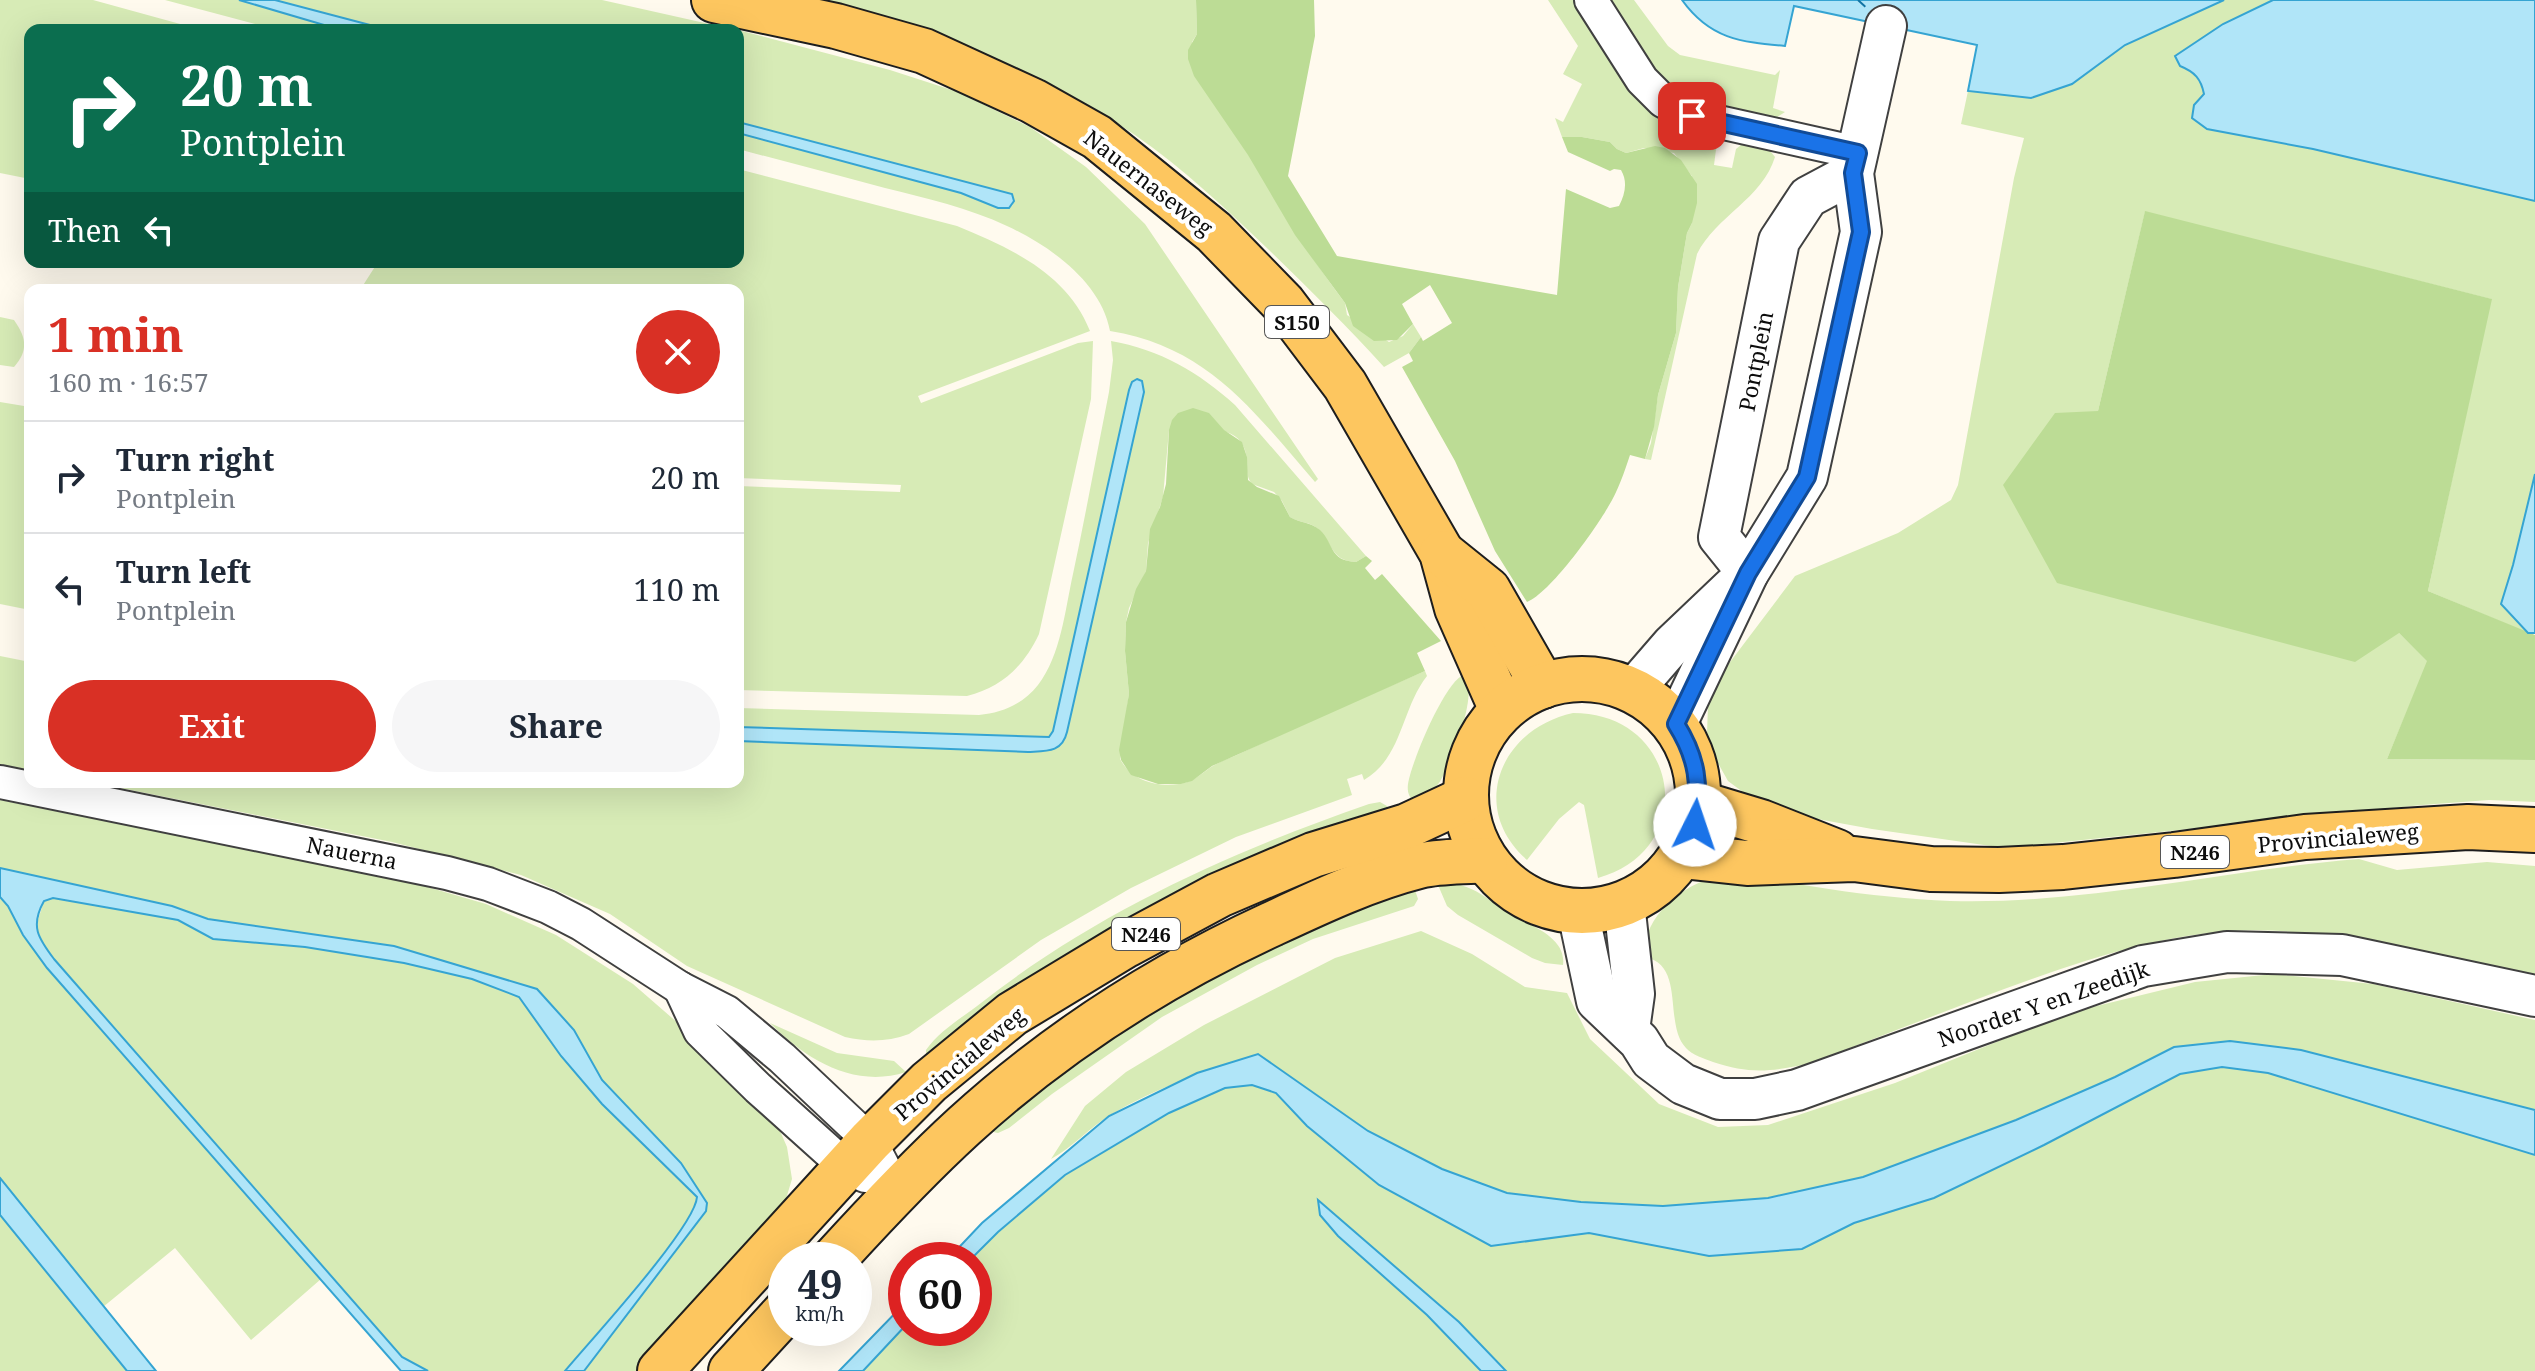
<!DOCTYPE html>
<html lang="en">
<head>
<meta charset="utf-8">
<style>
	:root { --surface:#fff; --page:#f6f6f7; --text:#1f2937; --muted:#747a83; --line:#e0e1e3; --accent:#d93025 }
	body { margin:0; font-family:"Noto Serif",serif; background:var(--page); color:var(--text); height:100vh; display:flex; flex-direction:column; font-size:30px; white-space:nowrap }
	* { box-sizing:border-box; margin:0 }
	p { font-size:26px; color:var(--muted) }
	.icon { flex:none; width:44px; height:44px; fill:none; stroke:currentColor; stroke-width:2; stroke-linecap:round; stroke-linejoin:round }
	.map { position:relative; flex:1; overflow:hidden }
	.drawer { position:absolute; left:24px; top:284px; width:720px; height:504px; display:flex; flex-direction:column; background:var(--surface); border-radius:16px; box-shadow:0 8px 32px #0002 }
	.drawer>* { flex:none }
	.guide { position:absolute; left:24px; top:24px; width:720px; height:244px; border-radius:16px; box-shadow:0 8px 32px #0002; background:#0b6e4f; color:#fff; overflow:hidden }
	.speed { position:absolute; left:768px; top:1242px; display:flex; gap:16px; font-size:40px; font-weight:700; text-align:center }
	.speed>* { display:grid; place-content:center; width:104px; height:104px; border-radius:50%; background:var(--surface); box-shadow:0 8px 32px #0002; line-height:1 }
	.speed small { font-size:20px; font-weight:400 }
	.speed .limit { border:12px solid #d22; background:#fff; color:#111 }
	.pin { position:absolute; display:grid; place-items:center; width:68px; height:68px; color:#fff; margin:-34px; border-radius:16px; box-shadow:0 4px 12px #0006 }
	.me { position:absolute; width:88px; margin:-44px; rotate:4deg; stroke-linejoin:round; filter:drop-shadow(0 0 6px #0008) }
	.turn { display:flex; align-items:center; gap:28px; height:168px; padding:0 24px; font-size:36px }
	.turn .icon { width:104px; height:104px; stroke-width:2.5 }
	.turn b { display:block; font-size:56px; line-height:68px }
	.then { display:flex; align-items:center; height:76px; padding:0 24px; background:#0003; gap:16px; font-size:30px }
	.round { display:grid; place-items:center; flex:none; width:84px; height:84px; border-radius:42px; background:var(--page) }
	.overview { display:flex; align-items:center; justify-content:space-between; height:136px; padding:0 24px }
	h1 { font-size:48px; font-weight:700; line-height:60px; color:var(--accent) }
	.button { display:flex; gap:16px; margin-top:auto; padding:16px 24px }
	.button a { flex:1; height:92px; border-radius:48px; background:var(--accent); color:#fff; font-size:32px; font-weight:700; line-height:92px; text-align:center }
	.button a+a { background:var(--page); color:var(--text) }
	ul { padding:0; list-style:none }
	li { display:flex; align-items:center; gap:24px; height:112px; padding:0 24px; border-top:2px solid var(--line) }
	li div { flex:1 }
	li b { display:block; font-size:30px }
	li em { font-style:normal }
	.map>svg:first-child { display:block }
	.green { fill:#d7ebb6 }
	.forest { fill:#bcdc95 }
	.water { fill:#b0e5f8; stroke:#35a4d2; stroke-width:2 }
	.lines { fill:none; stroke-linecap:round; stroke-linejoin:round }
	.ferry { stroke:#1274a4; stroke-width:2; stroke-dasharray:10 8; stroke-linecap:butt }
	.minor-casing { stroke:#404040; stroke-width:36 }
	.tertiary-casing { stroke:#404040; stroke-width:44 }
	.primary-casing { stroke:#1e1e1e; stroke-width:48 }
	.minor { stroke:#fff; stroke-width:32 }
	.tertiary { stroke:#fff; stroke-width:40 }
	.primary { stroke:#fdc65f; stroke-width:44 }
	.route-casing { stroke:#114b97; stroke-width:20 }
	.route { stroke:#1a73e8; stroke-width:14 }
	.labels { text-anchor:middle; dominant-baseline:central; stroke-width:8; stroke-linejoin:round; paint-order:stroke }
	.shield { fill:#fff; stroke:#565656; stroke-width:2 }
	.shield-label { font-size:20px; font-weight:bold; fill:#0d0d0d }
	.street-label { font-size:22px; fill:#0d0d0d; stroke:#fff }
</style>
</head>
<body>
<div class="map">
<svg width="2535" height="1371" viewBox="0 0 2535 1371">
	<rect width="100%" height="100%" fill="#fffaee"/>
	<g class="green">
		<path d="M0,0H93L202,30H30V179L0,173Z"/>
		<path d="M165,0H239L341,30H278Z"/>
		<path d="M275,0H602L736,30H389Z"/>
		<path d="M825,0H1196L1197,34L1192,42C1238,135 1282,220 1345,303L1347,315L1389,342L1403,336L1413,324L1421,337L1409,353L1384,367C1347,326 1308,288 1269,250C1226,209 1184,169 1135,135C1040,71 935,30 825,0Z"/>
		<path d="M1548,0H1578L1715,137L1717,142L1714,165L1732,168L1736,149L1746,141L1763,142L1775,157C1762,199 1716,216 1697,254L1651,460L1645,459L1651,443L1658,395L1676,333L1678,287L1687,233L1692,223V176L1674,153L1644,148L1626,153L1617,149L1610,142L1582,137H1562L1555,118L1563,122L1582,84L1563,74L1578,46Z"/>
		<path d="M1603,0H1634L1668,46L1680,55L1775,75L1780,70L1773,108L1785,112L1768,123L1706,110L1658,82Z"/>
		<path d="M2224,0H2273L2223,24L2181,66C2196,72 2201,79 2204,95L2194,105L2192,118L2207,129L2313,149L2535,201V474L2513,565L2501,604L2527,633L2535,635L2528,633L2428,591L2491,299L2145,212L2098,411L2399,633L2428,661L2387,759L2535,760V802L2489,800L2422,805L2005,848L1872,829L1812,818L1769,805L1747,795L1728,781L1714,756L1707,733L1708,706L1715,682L1795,576L1898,533L1951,500L1958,485L2014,178L2024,138L1961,124L1968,91L2031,98L2072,84L2125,45Z"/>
		<path d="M738,30L890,70L958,92L1030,127L1086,167L1145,224L1318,479L1315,482C1254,412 1209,347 1110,331C1101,282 1050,246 1007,226C969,208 926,198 885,188C836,175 787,162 738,149V133L961,193L998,208L1012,206L1014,201L1012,194L738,122Z"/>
		<path d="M738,169L957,226C1010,248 1067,273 1090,331L918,396L921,403L1078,343L1093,341L1091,399L1039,634C1024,666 1002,687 967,696L738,690V486L900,492L901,485L738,478V290H360L378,262H738Z"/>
		<path d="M0,317L14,320C26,337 29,350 14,367L0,365Z"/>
		<path d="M1111,341C1159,349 1200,373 1235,405L1366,556L1356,562C1328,561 1333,538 1314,526C1307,522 1298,522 1290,517L1282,501L1274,492L1252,484C1244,474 1249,465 1246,454C1240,420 1193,430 1169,430L1163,497L1148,543L1146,571L1129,608L1126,622L1125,651L1129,694L1120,759C1132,781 1156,787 1179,784C1193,782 1200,775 1211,767C1219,762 1230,758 1239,754C1300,725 1363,698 1425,671L1427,676C1401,709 1403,757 1364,780L1362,774L1347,779L1352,795L1236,837L1131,888L1041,940L909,1034C887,1042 868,1042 845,1037L687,966L610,914L521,875L392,842L90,782H738V741L1028,752C1046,751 1062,753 1067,732L1144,392V387L1137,379L1132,382L1129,390L1053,731L1049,737L738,727V708L979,715C1002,713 1023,704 1038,685C1061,655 1065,610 1073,574C1086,513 1097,452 1109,392L1113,360Z"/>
		<path d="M0,402L30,407V610L0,604Z"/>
		<path d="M0,656L30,662V770L0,764Z"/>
		<path d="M1465,674C1479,693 1451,764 1439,783C1433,791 1423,799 1414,802C1409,797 1407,792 1408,784C1411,763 1445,680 1465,674Z"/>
		<path d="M1573,713C1681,713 1700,850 1598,878L1584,805L1579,802L1559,819L1527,860C1468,808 1500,729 1573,713Z"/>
		<path d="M0,800L407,881L486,904L556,935L633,984L679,1024L777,1124L787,1147L792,1179L782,1212L636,1371H584L706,1211C707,1196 700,1191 689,1182L520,990L316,936L208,919L183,911L0,876Z"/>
		<path d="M1380,802L1387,806L1392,814L926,1058V1050C939,1031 963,1017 981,1003C1097,912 1231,852 1369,804Z"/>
		<path d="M2359,859L2397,870L2487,862L2535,866V983C2455,964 2374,940 2292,932C2185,921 2074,963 1975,1000C1921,1021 1866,1041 1812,1063C1774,1071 1751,1075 1713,1062C1705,1059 1692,1055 1686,1048C1663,1024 1686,965 1645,957C1640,922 1678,888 1709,879C1718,877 1730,879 1739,879C1770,880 1799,884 1829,889C1868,895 1910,899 1950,901C2087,905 2223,870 2359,859Z"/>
		<path d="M1453,883C1481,890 1485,898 1507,912C1526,924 1567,936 1563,965L1545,963L1532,958L1458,915L1447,906L1438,885Z"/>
		<path d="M1414,887L1418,899L1414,906L1313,939L1257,965L1162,1017L1052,1094L1009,1128L998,1133L989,1131L1084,1051L1288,933Z"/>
		<path d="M0,897L8,906L23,935L47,968L321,1279L251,1340L175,1248L103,1307L0,1178Z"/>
		<path d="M53,898L178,920L213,939L305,947L404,963L472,979L519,997L561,1056L602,1104L697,1197L695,1212L672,1244L565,1371H428L402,1357L54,959L37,934V923L44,901Z"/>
		<path d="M1421,931L1472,954L1525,987L1567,993L1590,1039L1659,1104L1718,1127L1768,1125L1895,1083L2068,1013L2195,982L2274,974L2373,984L2535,1020V1110L2301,1050L2230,1041L2174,1047L2115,1077L2016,1120L1863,1177L1768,1198L1663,1206L1581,1202L1507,1193L1442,1169L1368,1131L1258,1054C1207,1070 1156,1088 1110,1115C1089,1128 1073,1147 1051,1159L1085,1106L1126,1072L1204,1025L1335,958Z"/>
		<path d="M770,1023L837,1053L894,1061L906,1072C854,1089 805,1059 770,1023Z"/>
		<path d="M2222,1067L2268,1073L2535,1155V1371H1506L1459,1322L1318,1201L1481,1371H863L906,1325V1328H974V1260H970L998,1232L1065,1175L1169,1113L1225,1088L1252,1085L1275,1093L1307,1126L1379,1185L1491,1246L1589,1233L1709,1256L1802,1249L1854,1223L1934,1198L2044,1145L2180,1074Z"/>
		<path d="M0,1209L137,1371H0Z"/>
	</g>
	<g class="forest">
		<path d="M1196,0H1314L1315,36L1288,176L1337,256L1557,295L1566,189L1610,208L1619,206C1625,194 1628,182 1621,170L1614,169L1610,171L1568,152L1562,137H1582L1610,142L1617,149L1626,153L1655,146L1665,148L1681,160L1697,184V203L1692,223L1687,233L1678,287L1676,333L1658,395L1654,427L1645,459L1630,455C1624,473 1618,491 1608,507C1595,530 1550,593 1527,602L1495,551L1455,461L1402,367L1413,361L1409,353L1421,337L1423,341L1452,323L1430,285L1402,304L1413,324L1397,340L1374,341L1353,326L1345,303L1295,235L1248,155L1194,76L1188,59V50L1197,34Z"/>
		<path d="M2145,211L2492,299L2428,591L2535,635V760L2387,759L2427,661L2399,633L2355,662L2057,583L2003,485L2055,413L2098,411Z"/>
		<path d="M1193,408L1209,413L1224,430L1242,442L1247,457L1248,480L1257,487L1279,496L1290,517C1300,523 1311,522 1320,530C1334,543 1329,561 1356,562L1366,556L1372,561L1365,568L1375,580L1382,574L1441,641L1417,653L1425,671L1212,766L1192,781L1181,784H1158L1131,775L1121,760L1119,750L1129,694L1125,651L1126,622L1136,589L1146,571L1150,529L1160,507L1166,484L1169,430L1172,420L1178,413Z"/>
	</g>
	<g class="water">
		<path d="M239,0H275L389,30H341Z"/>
		<path d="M1682,0H2224L2125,45L2072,84L2031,98L1968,91L1977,45L1794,6L1785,46C1740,42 1710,39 1682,0Z"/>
		<path d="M2273,0H2535V201L2313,149L2207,129L2192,118L2194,105L2204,94C2201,79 2195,72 2180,66L2175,56L2223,24Z"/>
		<path d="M738,122L1012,194L1014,201L1009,208H998L961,193L738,133Z"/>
		<path d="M1137,379L1142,381L1144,392L1067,732C1062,753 1046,751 1028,752L738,741V727L1049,737L1053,731L1129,390L1132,382Z"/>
		<path d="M2535,474V633H2528L2501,604L2513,565Z"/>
		<path d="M0,868L172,906L208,919L394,946L537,989L574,1030L602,1080L681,1163L707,1203L706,1211L584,1371H565C590,1341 695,1227 697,1197L602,1104L561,1056L519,997L472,979L404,963L305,947L213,939L178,920L53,898L44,901C30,926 38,938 54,959L402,1357L428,1371H401L47,968L23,935L8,906L0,897Z"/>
		<path d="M2230,1041L2301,1050L2535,1110V1155L2268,1073L2222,1067L2180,1074L2044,1145L1934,1198L1854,1223L1802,1249L1709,1256L1589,1233L1491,1246L1379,1185L1307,1126L1276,1093L1252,1085L1225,1088L1169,1113L1065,1175L998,1232L970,1260H947L982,1223L1109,1116L1197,1073L1258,1054L1368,1131L1442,1169L1507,1193L1581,1202L1663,1206L1768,1198L1863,1177L2016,1120L2115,1077L2174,1047Z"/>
		<path d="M0,1178L156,1371H127L0,1215Z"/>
		<path d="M1318,1200L1459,1322L1506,1371H1481L1427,1315L1338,1236L1320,1215Z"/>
		<path d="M906,1302V1325L863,1371H839Z"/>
	</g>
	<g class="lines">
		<path class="ferry" d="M1858,0L1872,13"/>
		<defs>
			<g id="minor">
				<path d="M1591,0L1642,80L1663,101L1692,116L1858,153"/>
				<path d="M0,782L447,873L488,884L548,907L581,924L680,988L727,1012L782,1058L870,1141L896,1191"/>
				<path d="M680,988L700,1031L758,1088L845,1166L865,1176"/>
			</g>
			<g id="tertiary">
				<path d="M1748,573L1719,537L1779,241L1808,197L1853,173"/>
				<path d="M1633,690L1672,645L1733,587"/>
				<path d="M1676,724L1748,573L1807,477L1861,232L1853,173L1886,26"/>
				<path d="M1624,903L1634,994L1629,1030"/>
				<path d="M1578,912L1597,1001L1639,1041L1651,1060L1683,1084L1720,1099H1755L1797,1090L2143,966L2227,952L2342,955L2535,996"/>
			</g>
			<g id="primary">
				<path d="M714,0L836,26L924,51L1033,101L1097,137L1214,232L1283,303L1345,385L1442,553L1457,608L1502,710"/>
				<path d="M1442,553L1488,590L1543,686"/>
				<circle cx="1582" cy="795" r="116"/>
				<path d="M1698,803L1761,822L1837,852"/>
				<path d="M1682,856L1747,863L1854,859L1931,869L1999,870L2063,867L2174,855L2305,837L2468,827L2535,830"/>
				<path d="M833,1260C875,1214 918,1168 964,1126C1055,1043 1161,975 1272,924C1319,902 1368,879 1419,866C1439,861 1464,862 1485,860"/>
				<path d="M660,1371L870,1141L929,1082L1012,1014L1126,945L1219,895L1313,855L1407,826L1465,799"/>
				<path d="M731,1371L786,1311"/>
			</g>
		</defs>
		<use href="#minor" class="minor-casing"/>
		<use href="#tertiary" class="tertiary-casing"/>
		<use href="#primary" class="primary-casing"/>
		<use href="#minor" class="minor"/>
		<use href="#tertiary" class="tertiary"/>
		<use href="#primary" class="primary"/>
	</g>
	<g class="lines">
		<defs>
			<path id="route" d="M1692,116L1858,153L1853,173L1861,232L1807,477L1748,573L1676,724C1698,759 1700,785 1695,825"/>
		</defs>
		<use href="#route" class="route-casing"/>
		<use href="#route" class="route"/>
	</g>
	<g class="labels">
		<g class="shield">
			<rect x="1265" y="306" width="64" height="32" rx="6"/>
			<rect x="2161" y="836" width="68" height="32" rx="6"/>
			<rect x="1112" y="918" width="68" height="32" rx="6"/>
		</g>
		<g class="shield-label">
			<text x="1297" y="322">S150</text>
			<text x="2195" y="852">N246</text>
			<text x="1146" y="934">N246</text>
		</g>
		<g class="street-label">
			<text transform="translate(1149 182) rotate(38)">Nauernaseweg</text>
			<text transform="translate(1755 361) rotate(-79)">Pontplein</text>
			<text transform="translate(2338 837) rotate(-5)">Provincialeweg</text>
			<text transform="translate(352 852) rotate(11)">Nauerna</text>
			<text transform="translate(2043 1003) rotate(-19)">Noorder Y en Zeedijk</text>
			<text transform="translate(959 1063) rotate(-40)">Provincialeweg</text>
		</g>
	</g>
</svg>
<div class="speed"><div>49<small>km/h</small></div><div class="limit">60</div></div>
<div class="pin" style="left:1692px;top:116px;background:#d93025"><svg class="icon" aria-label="arrive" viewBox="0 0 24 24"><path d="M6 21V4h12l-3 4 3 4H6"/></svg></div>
<svg class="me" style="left:1695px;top:825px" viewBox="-20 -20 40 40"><circle r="19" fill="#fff"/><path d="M0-13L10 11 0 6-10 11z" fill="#1a73e8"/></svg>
<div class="guide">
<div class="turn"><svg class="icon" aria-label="right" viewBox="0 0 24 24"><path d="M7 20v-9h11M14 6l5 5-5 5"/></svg><div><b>20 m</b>Pontplein</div></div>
<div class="then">Then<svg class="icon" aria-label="left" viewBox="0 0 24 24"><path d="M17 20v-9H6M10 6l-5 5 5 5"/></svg></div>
</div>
<section class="drawer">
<div class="overview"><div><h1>1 min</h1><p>160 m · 16:57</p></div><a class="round" style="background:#d93025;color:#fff"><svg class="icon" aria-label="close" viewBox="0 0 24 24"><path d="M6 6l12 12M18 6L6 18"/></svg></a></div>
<ul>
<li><svg class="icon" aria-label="right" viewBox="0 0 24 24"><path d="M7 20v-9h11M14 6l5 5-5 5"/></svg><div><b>Turn right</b><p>Pontplein</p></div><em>20 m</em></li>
<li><svg class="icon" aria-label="left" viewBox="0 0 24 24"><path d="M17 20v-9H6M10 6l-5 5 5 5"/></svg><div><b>Turn left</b><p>Pontplein</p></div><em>110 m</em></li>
</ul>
<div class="button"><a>Exit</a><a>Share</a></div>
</section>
</div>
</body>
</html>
